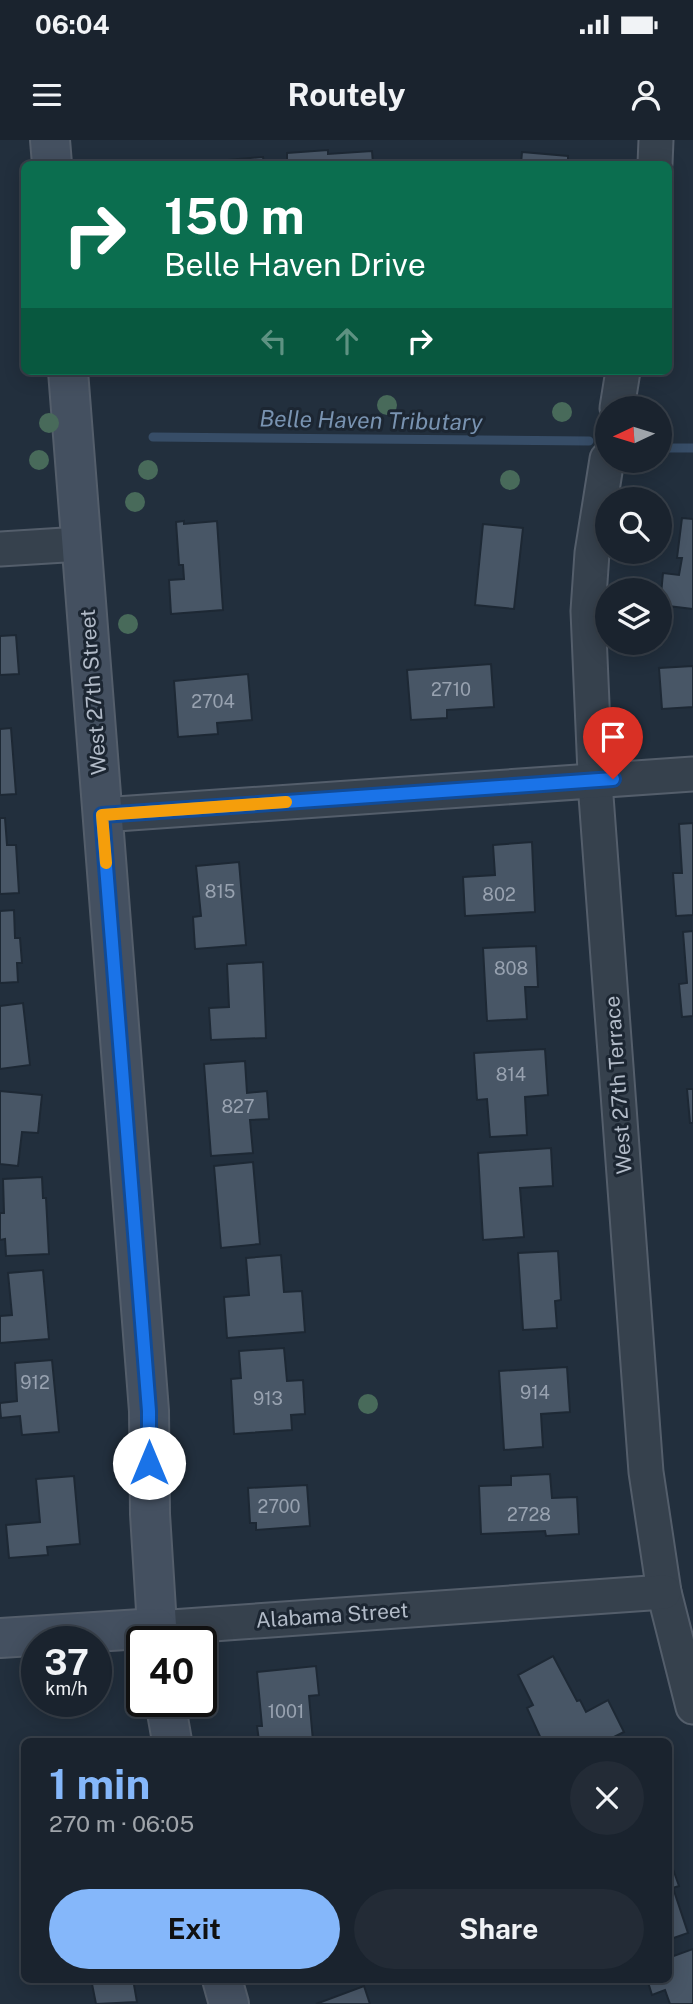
<!DOCTYPE html>
<html lang="en">
<head>
<meta charset="utf-8">
<style>
	:root { --surface:#1a232e; --page:#232b36; --text:#f1f3f6; --muted:#9fa4aa; --line:#38404a; --accent:#85b7fa }
	body { margin:0; font-family:"Public Sans",sans-serif; background:var(--page); color:var(--text); height:100vh; display:flex; flex-direction:column; font-size:26px; white-space:nowrap }
	* { box-sizing:border-box; margin:0 }
	p { font-size:23px; color:var(--muted) }
	.icon { flex:none; width:38px; height:38px; fill:none; stroke:currentColor; stroke-width:2; stroke-linecap:round; stroke-linejoin:round }
	.map { position:relative; flex:1; overflow:hidden }
	.drawer { position:absolute; left:21px; top:1598px; width:651px; height:245px; display:flex; flex-direction:column; background:var(--surface); border-radius:10px; box-shadow:0 4px 18px #0003,0 0 0 2px var(--line) }
	.drawer>* { flex:none }
	.hud { position:absolute; left:21px; top:21px; width:651px; height:214px; border-radius:10px; box-shadow:0 4px 18px #0003,0 0 0 2px var(--line); background:#0b6e4f; color:#fff; overflow:hidden }
	.needle { width:46px; rotate:266deg }
	.tools { position:absolute; left:595px; top:256px; display:grid; gap:14px }
	.tools a { display:grid; place-items:center; width:77px; height:77px; border-radius:50%; background:var(--surface); box-shadow:0 4px 18px #0003,0 0 0 2px var(--line); font-size:35px }
	.speed { position:absolute; left:21px; top:1486px; display:flex; gap:14px; font-size:35px; font-weight:700; text-align:center }
	.speed>* { display:grid; place-content:center; width:91px; height:91px; border-radius:50%; background:var(--surface); box-shadow:0 4px 18px #0003,0 0 0 2px var(--line); line-height:1 }
	.speed small { font-size:18px; font-weight:400 }
	.speed .limit { border:4px solid #111; border-radius:10px; background:#fff; color:#111 }
	.pin { position:absolute; display:grid; place-items:center; width:60px; height:60px; color:#fff; margin:-72px -30px; border-radius:50% 50% 50% 0; rotate:-45deg; box-shadow:0 0 7px #0007 }
	.pin .icon { rotate:45deg }
	.me { position:absolute; width:77px; margin:-38px; rotate:0deg; stroke-linejoin:round; filter:drop-shadow(0 0 5px #0008) }
	.turn { display:flex; align-items:center; gap:24px; height:147px; padding:0 28px; font-size:32px }
	.turn .icon { width:91px; height:91px; stroke-width:2.5 }
	.turn b { display:block; font-size:49px; line-height:60px }
	.lanes { display:flex; align-items:center; height:66px; padding:0 28px; background:#0003; justify-content:center; gap:35px; direction:ltr }
	.lanes .off { opacity:.35 }
	.round { display:grid; place-items:center; flex:none; width:74px; height:74px; border-radius:37px; background:var(--page) }
	.summary { display:flex; align-items:center; justify-content:space-between; height:119px; padding:0 28px }
	h1 { font-size:42px; font-weight:700; line-height:52px; color:var(--accent) }
	.primary-button { display:flex; gap:14px; margin-top:auto; padding:14px 28px }
	.primary-button a { flex:1; height:80px; border-radius:42px; background:var(--accent); color:#111; font-size:28px; font-weight:700; line-height:80px; text-align:center }
	.primary-button a+a { background:var(--page); color:var(--text) }
	.status { display:flex; justify-content:space-between; align-items:center; height:49px; padding:0 35px; background:var(--surface); direction:ltr }
	.status svg { height:19px; fill:currentColor }
	header { display:flex; justify-content:space-between; align-items:center; height:91px; padding:0 28px; background:var(--surface); font-size:32px; font-weight:700 }
	.map>svg:first-child { display:block }
	.lines { fill:none; stroke-linecap:round; stroke-linejoin:round }
	.stream { stroke:#374d67; stroke-width:9 }
	.building { fill:#485666; stroke:#1d2834; stroke-width:2 }
	.street-casing { stroke:#545e6b; stroke-width:37 }
	.secondary-casing { stroke:#545e6b; stroke-width:42 }
	.street { stroke:#36414d; stroke-width:33 }
	.secondary { stroke:#445060; stroke-width:38 }
	.tree { fill:#486a5a }
	.route-casing { stroke:#114b97; stroke-width:18 }
	.route { stroke:#1a73e8; stroke-width:12 }
	.slow { stroke:#f59e0b; stroke-width:12 }
	.labels { text-anchor:middle; dominant-baseline:central; stroke-width:6; stroke-linejoin:round; paint-order:stroke }
	.number-label { font-size:18px; fill:#98a2b0 }
	.street-label { font-size:21px; fill:#b2bbc8; stroke:#1c2632 }
	.water-label { font-size:23px; font-style:italic; fill:#7993b1; stroke:#1c2632 }
</style>
</head>
<body>
<div class="status"><b>06:04</b><svg viewBox="0 0 49 12"><path d="M0 12V9h3v3zM5 12V6h3v6zM10 12V3h3v9zM15 12V0h3v12zM26 1h20v11H26zM47 4h2v5h-2z"/></svg></div>
<header><svg class="icon" aria-label="menu" viewBox="0 0 24 24"><path d="M4 6h16M4 12h16M4 18h16"/></svg>Routely<svg class="icon" aria-label="person" viewBox="0 0 24 24"><circle cx="12" cy="8" r="4"/><path d="M4 21q1-7 8-7t8 7"/></svg></header>
<div class="map">
<svg width="693" height="1864" viewBox="0 0 693 1864">
	<rect width="100%" height="100%" fill="#222f3d"/>
	<g class="lines">
		<g class="stream">
			<path d="M153,297L589,301"/>
			<path d="M660,308H693"/>
		</g>
	</g>
	<g class="building">
		<path d="M328,10V14L372,11L373,24H287V13Z"/>
		<path d="M522,12L568,16V24H521Z"/>
		<path d="M263,17L264,24H193L192,23Z"/>
		<path d="M682,378L693,379V469L660,465L663,433L679,435L682,418H677Z"/>
		<path d="M184,381V384L217,381L223,470L171,474L169,440L184,439L183,425H179L176,382Z"/>
		<path d="M483,384L523,388L514,469L475,465Z"/>
		<path d="M16,495L19,534L0,535V496Z"/>
		<path d="M491,524L494,567L447,570V578L411,580L407,530Z"/>
		<path d="M693,526V567L662,569L659,528Z"/>
		<path d="M248,534L252,580L217,583L218,594L178,597L174,541Z"/>
		<path d="M11,588L16,654L0,655V589Z"/>
		<path d="M0,678H5L7,705H16L19,753L0,754Z"/>
		<path d="M693,683V775L676,776L673,733H682L679,684Z"/>
		<path d="M532,702L535,772L465,776L463,737L495,735L493,705Z"/>
		<path d="M239,722L246,805L195,809L193,777L201,776L196,726Z"/>
		<path d="M14,770L15,798H20L22,823H17L18,842L0,843V771Z"/>
		<path d="M693,791V876L682,877L679,844L687,843L683,792Z"/>
		<path d="M536,806L538,847H525L527,879L487,881L483,808Z"/>
		<path d="M263,822L266,898L211,900L209,868L229,867L227,824Z"/>
		<path d="M23,863L30,925L0,929V866Z"/>
		<path d="M545,909L548,955L525,957L527,995L490,997L487,959L477,960L474,913Z"/>
		<path d="M245,921L247,953L267,951L269,979L250,980L253,1013L211,1016L204,924Z"/>
		<path d="M687,949H693V983H690Z"/>
		<path d="M0,951L42,955L38,993L22,992L18,1026L0,1024Z"/>
		<path d="M551,1008L553,1046L520,1048L524,1097L483,1100L478,1013Z"/>
		<path d="M253,1022L260,1104L221,1108L214,1026Z"/>
		<path d="M42,1037L43,1058H46L49,1114L6,1116L5,1099L0,1100V1073H4L3,1039Z"/>
		<path d="M558,1111L561,1160L555,1161L557,1188L523,1190L518,1113Z"/>
		<path d="M281,1115L284,1152L302,1151L305,1192L227,1198L224,1157L249,1155L246,1118Z"/>
		<path d="M43,1130L49,1199L0,1203V1176L12,1175L8,1133Z"/>
		<path d="M284,1208L287,1241L303,1240L305,1274L291,1275L292,1290L234,1294L231,1239L241,1238L239,1211Z"/>
		<path d="M52,1220L59,1292L22,1295L20,1276L1,1278L0,1267V1263L17,1261L15,1223Z"/>
		<path d="M567,1227L570,1272L541,1274L543,1307L504,1310L499,1231Z"/>
		<path d="M550,1334L552,1358L577,1357L579,1394L546,1396L545,1391L481,1394L479,1346L511,1345V1336Z"/>
		<path d="M74,1336L80,1404L47,1407L48,1415L9,1418L6,1385L40,1382L36,1339Z"/>
		<path d="M307,1345L310,1386L256,1390V1383H250L248,1348Z"/>
		<path d="M553,1516L577,1561L580,1560L586,1572L608,1560L624,1592L606,1601H559L558,1598L552,1601H542L527,1568L533,1565L518,1535Z"/>
		<path d="M316,1526L319,1555L309,1556L313,1601H259L257,1586H262L257,1532Z"/>
		<path d="M668,1715L679,1746L673,1748L688,1793L668,1800Z"/>
		<path d="M693,1809V1864H670L665,1850L652,1855L647,1839H668V1818Z"/>
		<path d="M91,1839H133L137,1862L96,1864Z"/>
		<path d="M364,1846L370,1864H316Z"/>
	</g>
	<g class="lines">
		<defs>
			<g id="street">
				<path d="M655,24L656,0"/>
				<path d="M617,268L623,231"/>
				<path d="M607,319L592,413L588,471L596,656L646,1332L664,1452L693,1567"/>
				<path d="M0,409L81,404"/>
				<path d="M102,675L693,634"/>
				<path d="M157,1488L664,1452"/>
			</g>
			<g id="secondary">
				<path d="M50,0L52,24"/>
				<path d="M68,231L149,1271L150,1374L158,1502"/>
				<path d="M0,1498L157,1488"/>
				<path d="M165,1561L172,1601"/>
				<path d="M222,1839L229,1864"/>
			</g>
		</defs>
		<use href="#street" class="street-casing"/>
		<use href="#secondary" class="secondary-casing"/>
		<use href="#street" class="street"/>
		<use href="#secondary" class="secondary"/>
	</g>
	<g class="tree">
		<circle cx="387" cy="265" r="10"/>
		<circle cx="562" cy="272" r="10"/>
		<circle cx="49" cy="283" r="10"/>
		<circle cx="39" cy="320" r="10"/>
		<circle cx="148" cy="330" r="10"/>
		<circle cx="510" cy="340" r="10"/>
		<circle cx="135" cy="362" r="10"/>
		<circle cx="128" cy="484" r="10"/>
		<circle cx="368" cy="1264" r="10"/>
	</g>
	<g class="lines">
		<defs>
			<path id="route" d="M149,1323V1271L102,675L613,639"/>
		</defs>
		<use href="#route" class="route-casing"/>
		<use href="#route" class="route"/>
		<path class="slow" d="M106,723L102,675L286,662"/>
	</g>
	<g class="labels">
		<g class="number-label">
			<text x="451" y="549">2710</text>
			<text x="213" y="561">2704</text>
			<text x="220" y="751">815</text>
			<text x="499" y="754">802</text>
			<text x="511" y="828">808</text>
			<text x="511" y="934">814</text>
			<text x="238" y="966">827</text>
			<text x="35" y="1242">912</text>
			<text x="535" y="1252">914</text>
			<text x="268" y="1258">913</text>
			<text x="279" y="1366">2700</text>
			<text x="529" y="1374">2728</text>
			<text x="286" y="1571">1001</text>
		</g>
		<g class="street-label">
			<text transform="translate(93 552) rotate(-94)">West 27th Street</text>
			<text transform="translate(618 945) rotate(-94)">West 27th Terrace</text>
			<text transform="translate(332 1475) rotate(-4)">Alabama Street</text>
		</g>
		<g class="water-label">
			<text transform="translate(371 280) rotate(1)">Belle Haven Tributary</text>
		</g>
	</g>
</svg>
<div class="tools">
<a><svg class="needle" viewBox="-14 -14 28 28"><path d="M0-13l5 13h-10z" fill="#e53935"/><path d="M0 13l5-13h-10z" fill="#9fa4aa"/></svg></a>
<a><svg class="icon" aria-label="search" viewBox="0 0 24 24"><circle cx="10" cy="10" r="6"/><path d="M15 15l6 6"/></svg></a>
<a><svg class="icon" aria-label="layers" viewBox="0 0 24 24"><path d="M12 4l9 5-9 5-9-5zM3 14l9 5 9-5"/></svg></a>
</div>
<div class="speed"><div>37<small>km/h</small></div><div class="limit">40</div></div>
<div class="pin" style="left:613px;top:639px;background:#d93025"><svg class="icon" aria-label="arrive" viewBox="0 0 24 24"><path d="M6 21V4h12l-3 4 3 4H6"/></svg></div>
<svg class="me" style="left:149px;top:1323px" viewBox="-20 -20 40 40"><circle r="19" fill="#fff"/><path d="M0-13L10 11 0 6-10 11z" fill="#1a73e8"/></svg>
<div class="hud">
<div class="turn"><svg class="icon" aria-label="right" viewBox="0 0 24 24"><path d="M7 20v-9h11M14 6l5 5-5 5"/></svg><div><b>150 m</b>Belle Haven Drive</div></div>
<div class="lanes"><svg class="icon off" aria-label="left" viewBox="0 0 24 24"><path d="M17 20v-9H6M10 6l-5 5 5 5"/></svg><svg class="icon off" aria-label="ahead" viewBox="0 0 24 24"><path d="M12 20V5M6 11l6-6 6 6"/></svg><svg class="icon" aria-label="right" viewBox="0 0 24 24"><path d="M7 20v-9h11M14 6l5 5-5 5"/></svg></div>
</div>
<section class="drawer">
<div class="summary"><div><h1>1 min</h1><p>270 m · 06:05</p></div><a class="round"><svg class="icon" aria-label="close" viewBox="0 0 24 24"><path d="M6 6l12 12M18 6L6 18"/></svg></a></div>
<div class="primary-button"><a>Exit</a><a>Share</a></div>
</section>
</div>
</body>
</html>
